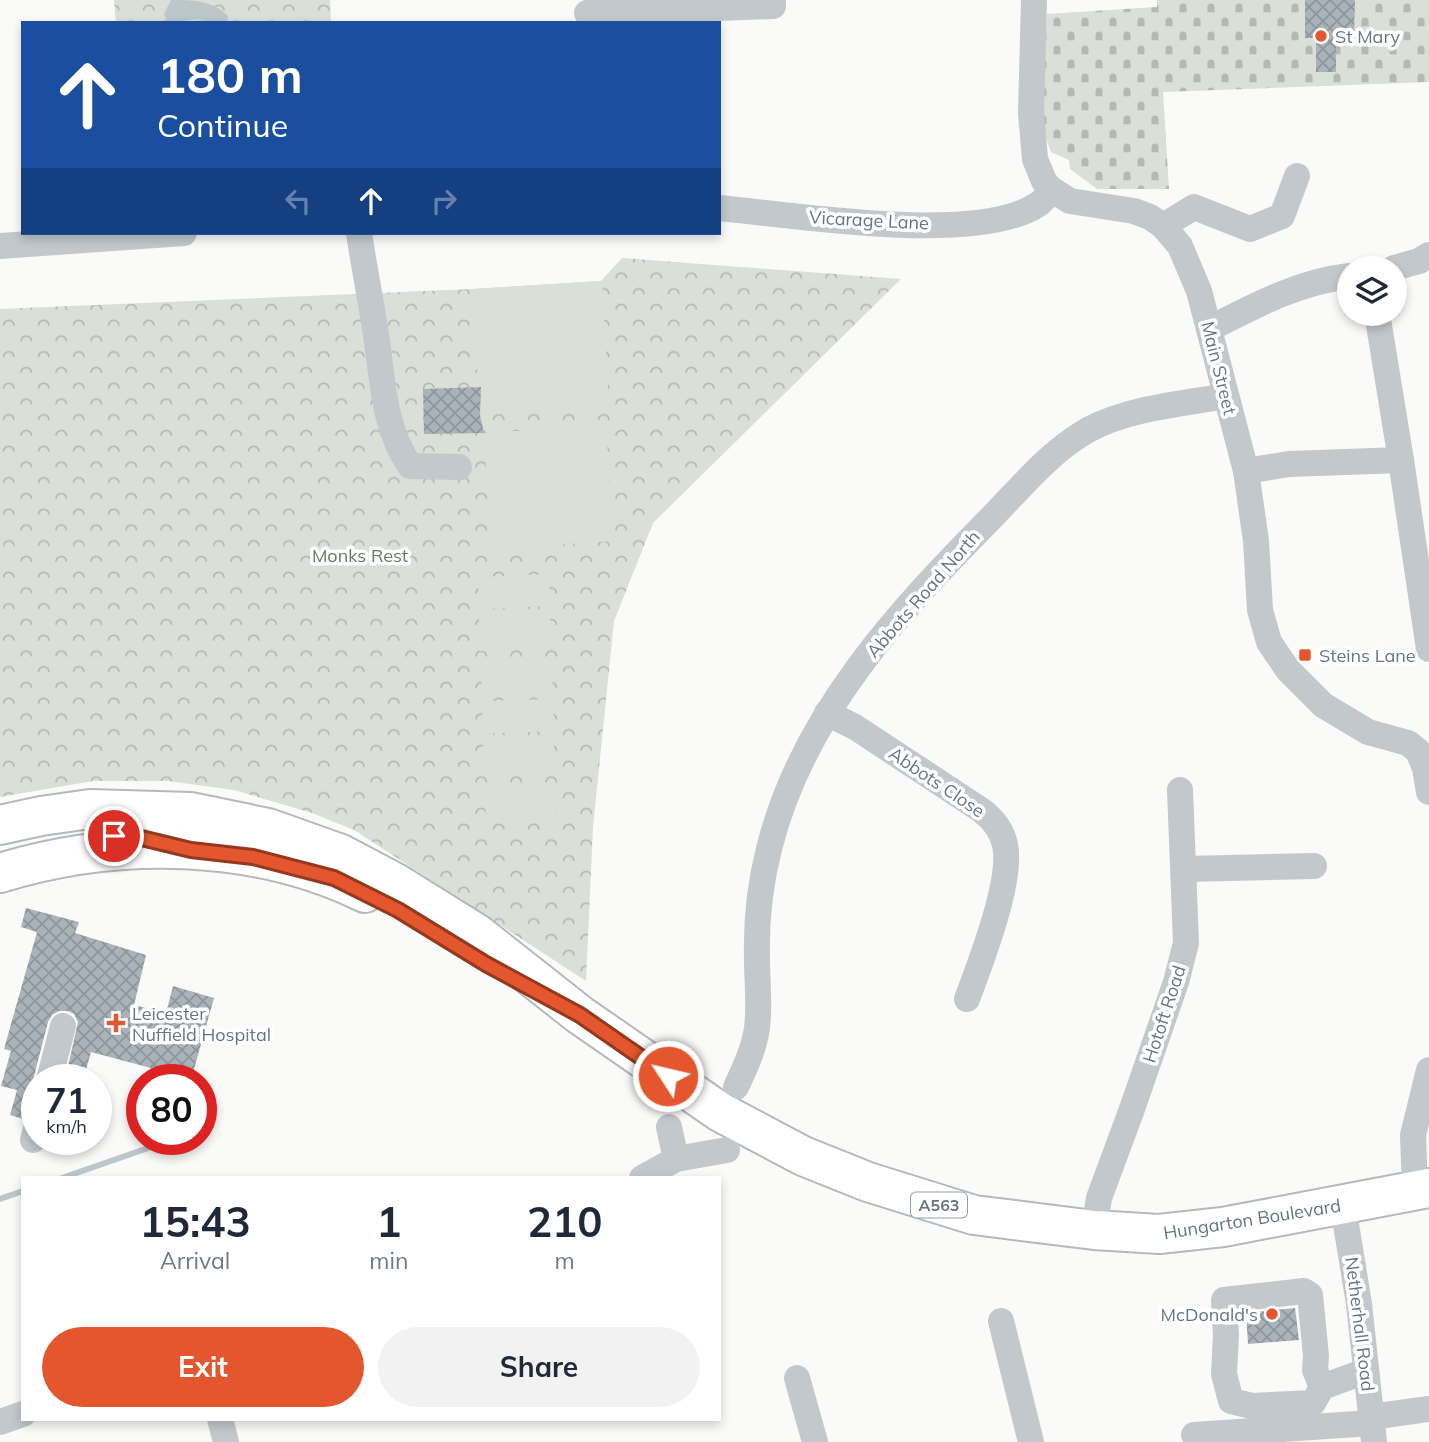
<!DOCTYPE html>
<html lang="en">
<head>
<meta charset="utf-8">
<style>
	:root { --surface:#fff; --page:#f2f2f3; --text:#1f2937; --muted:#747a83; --accent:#e4572e }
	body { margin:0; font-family:Mulish,sans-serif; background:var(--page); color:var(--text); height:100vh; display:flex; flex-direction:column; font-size:26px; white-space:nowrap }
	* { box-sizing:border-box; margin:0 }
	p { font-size:23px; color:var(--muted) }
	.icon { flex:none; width:38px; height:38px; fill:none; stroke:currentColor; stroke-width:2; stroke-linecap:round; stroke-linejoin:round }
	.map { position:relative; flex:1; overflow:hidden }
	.drawer { position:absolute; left:21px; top:1176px; width:700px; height:245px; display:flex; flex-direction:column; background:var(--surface); border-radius:0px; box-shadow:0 4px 10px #0003 }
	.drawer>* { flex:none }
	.top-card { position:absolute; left:21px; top:21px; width:700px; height:214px; border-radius:0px; box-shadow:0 4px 10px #0003; background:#1a4fa0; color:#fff; overflow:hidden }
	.fabs { position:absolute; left:1337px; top:256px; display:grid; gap:14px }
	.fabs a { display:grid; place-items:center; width:70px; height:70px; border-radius:50%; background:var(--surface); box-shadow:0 4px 10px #0003; font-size:35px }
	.speed { position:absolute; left:21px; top:1064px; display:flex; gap:14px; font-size:35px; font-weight:700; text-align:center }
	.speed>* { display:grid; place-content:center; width:91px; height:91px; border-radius:50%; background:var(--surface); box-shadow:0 4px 10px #0003; line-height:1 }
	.speed small { font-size:18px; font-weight:400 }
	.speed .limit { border:10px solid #d22; background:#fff; color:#111 }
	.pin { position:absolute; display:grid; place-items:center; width:60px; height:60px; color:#fff; margin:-30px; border:4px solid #fff; border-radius:50%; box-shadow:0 2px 7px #0007 }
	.me { position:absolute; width:77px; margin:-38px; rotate:305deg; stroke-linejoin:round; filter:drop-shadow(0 0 5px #0008) }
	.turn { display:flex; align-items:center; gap:24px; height:147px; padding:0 21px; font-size:32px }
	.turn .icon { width:91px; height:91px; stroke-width:2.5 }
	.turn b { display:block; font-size:49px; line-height:60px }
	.lanes { display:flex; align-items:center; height:66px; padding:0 21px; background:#0003; justify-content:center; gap:35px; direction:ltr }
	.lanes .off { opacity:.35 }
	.eta { display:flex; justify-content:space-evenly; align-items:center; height:119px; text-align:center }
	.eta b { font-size:42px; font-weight:700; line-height:49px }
	.primary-button { display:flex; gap:14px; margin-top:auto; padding:14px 21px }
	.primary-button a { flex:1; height:80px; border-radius:42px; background:var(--accent); color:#fff; font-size:28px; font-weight:700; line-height:80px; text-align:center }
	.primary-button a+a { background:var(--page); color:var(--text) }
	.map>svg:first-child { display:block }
	.forest { fill:url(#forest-crowns) }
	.cemetery { fill:url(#cemetery-stones) }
	.pitch { fill:#dadfd7 }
	.water { fill:#bbc7cb }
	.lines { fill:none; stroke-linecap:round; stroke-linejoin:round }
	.stream { stroke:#bbc7cb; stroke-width:6 }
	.building { fill:url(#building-cross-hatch) }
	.highway-casing { stroke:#b4b9bd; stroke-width:42 }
	.minor { stroke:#c3c8cc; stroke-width:26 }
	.highway { stroke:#fff; stroke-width:38 }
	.route-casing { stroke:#94391e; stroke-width:18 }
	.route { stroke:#e4572e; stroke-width:12 }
	.poi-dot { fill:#e4572e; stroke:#fff; stroke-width:2.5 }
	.labels { text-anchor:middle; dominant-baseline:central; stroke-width:7; stroke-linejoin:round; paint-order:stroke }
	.shield { fill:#fff; stroke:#939fa8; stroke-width:2 }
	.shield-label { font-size:16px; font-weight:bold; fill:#657683 }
	.poi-label { font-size:18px; fill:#657683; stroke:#fff; text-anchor:start }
	.street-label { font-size:18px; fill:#657683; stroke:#fff }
	.park-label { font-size:18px; fill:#687a64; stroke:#fff }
</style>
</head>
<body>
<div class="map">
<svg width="1429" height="1442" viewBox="0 0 1429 1442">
	<defs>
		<pattern id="forest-crowns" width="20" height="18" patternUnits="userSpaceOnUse" patternTransform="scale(1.75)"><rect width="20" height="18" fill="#dadfd7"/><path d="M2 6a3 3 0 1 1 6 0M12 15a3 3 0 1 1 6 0" fill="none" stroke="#b4b9b4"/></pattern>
		<pattern id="cemetery-stones" width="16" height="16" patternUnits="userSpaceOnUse" patternTransform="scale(1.75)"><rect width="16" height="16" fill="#dadfd7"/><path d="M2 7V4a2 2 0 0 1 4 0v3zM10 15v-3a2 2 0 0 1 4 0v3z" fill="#b4b9b4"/></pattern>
		<pattern id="building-cross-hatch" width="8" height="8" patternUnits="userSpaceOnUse" patternTransform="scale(1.75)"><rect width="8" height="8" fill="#aab3b9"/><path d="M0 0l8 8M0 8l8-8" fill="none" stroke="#8e969c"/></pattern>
	</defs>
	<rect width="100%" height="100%" fill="#fafaf8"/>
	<g class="forest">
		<path d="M114,0H330L331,23H116Z"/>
		<path d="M622,258L901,279L653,523L614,621L593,827L586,981L354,830L312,813L234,790L168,781H93L0,797V309L472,289L601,281Z"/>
	</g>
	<path class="cemetery" d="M1157,0H1429V82L1163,92L1169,189H1097L1070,169L1069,160L1051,152L1041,125L1047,14L1157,7Z"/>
	<g class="pitch">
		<path d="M602,281L609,407L480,415L472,289Z"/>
		<path d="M606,425L613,541L491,549L484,433Z"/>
		<path d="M549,574L550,606L479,609L478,577Z"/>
		<path d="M550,615L551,648L480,651L479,618Z"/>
		<path d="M551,657L553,690L482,693L481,660Z"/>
		<path d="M553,699L554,731L483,734L482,701Z"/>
		<path d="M554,741L555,774L485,777L483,744Z"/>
		<path d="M555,783L557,815L486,818L485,786Z"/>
	</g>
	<path class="water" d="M171,0C193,0 212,0 228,16L227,23H211L200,19L168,23L164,14Z"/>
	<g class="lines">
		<g class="stream">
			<path d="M62,1178L174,1139"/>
			<path d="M0,1199L23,1191"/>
		</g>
	</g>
	<g class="building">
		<path d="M1305,0H1355L1354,34L1336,33V72H1316V38H1305Z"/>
		<path d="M481,387L480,415L484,433L424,434L423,389Z"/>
		<path d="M26,908L79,922L75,933L146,955L134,1005L166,1013L173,986L214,998L191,1080H148L151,1068L91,1052L83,1080H65L78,1022L74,1014L68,1011H59L52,1015L48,1022L34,1076L36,1088L28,1112L23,1119L10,1115L17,1090L1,1086L11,1051L4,1049L37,932L21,927Z"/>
		<path d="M1295,1308L1299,1340L1248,1344L1246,1313Z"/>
	</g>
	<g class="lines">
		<defs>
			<g id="highway">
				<path d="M0,825L41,816L90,809L191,812L268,828L341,854L396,883L476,933L580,1015L720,1112L803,1156L868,1182L974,1215L1094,1230L1159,1234L1223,1227L1429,1188"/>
				<path d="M0,873C117,837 254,839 365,893"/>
			</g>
		</defs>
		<use href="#highway" class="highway-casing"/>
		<g class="minor">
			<path d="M1034,0L1031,113L1035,159L1044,181L1051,189L1070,201L1134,211L1150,217L1163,226L1180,246L1199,291L1246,471L1256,541L1260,610L1269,642L1288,670L1323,705L1368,732L1408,743L1418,751L1425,768L1429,792"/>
			<path d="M587,13L773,6V0"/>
			<path d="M719,208C794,215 975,245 1037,205C1043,202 1047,195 1051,189"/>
			<path d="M1163,226L1194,207L1250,229L1282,216L1297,176"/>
			<path d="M359,233C364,267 371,301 376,335C383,381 383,426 410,466L459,467"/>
			<path d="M0,246L184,233"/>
			<path d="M1394,268L1419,261L1429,255"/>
			<path d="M1377,313L1401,460"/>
			<path d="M1209,329C1254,306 1298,282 1349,276"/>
			<path d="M1246,471L1289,464L1401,460L1429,649"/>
			<path d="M827,713L855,727L981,810C993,819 1002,830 1005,845C1013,880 980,964 967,999"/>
			<path d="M1185,869L1314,866"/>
			<path d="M49,1080L63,1026"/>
			<path d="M736,1087C745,1068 754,1049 757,1028C760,1005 757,982 757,959C756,922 760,884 769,849C802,715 899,611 994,515C1023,485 1051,451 1088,430C1129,408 1181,404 1226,396"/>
			<path d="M669,1127L676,1159"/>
			<path d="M33,1140L37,1125"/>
			<path d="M642,1178L676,1159L727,1150"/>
			<path d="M1415,1191L1413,1135L1429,1070"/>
			<path d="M1343,1206L1359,1304L1374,1442"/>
			<path d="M1094,1230L1099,1198L1132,1109L1176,982L1186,943L1180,790"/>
			<path d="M1304,1291L1310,1295L1316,1356L1315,1370L1322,1387L1313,1403L1252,1406L1231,1401L1224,1374L1226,1334L1224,1300Z"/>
			<path d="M1001,1321L1031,1442"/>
			<path d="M797,1378L815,1442"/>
			<path d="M1322,1387L1366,1371"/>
			<path d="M1371,1417L1429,1409"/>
			<path d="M220,1419L226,1442"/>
			<path d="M0,1422L23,1414"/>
			<path d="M1194,1435L1372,1423"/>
		</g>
		<use href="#highway" class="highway"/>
	</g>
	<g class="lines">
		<defs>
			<path id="route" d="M114,836H133L191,850L253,857L334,878L398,910L486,964L580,1015L668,1076"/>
		</defs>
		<use href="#route" class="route-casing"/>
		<use href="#route" class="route"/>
	</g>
	<g class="poi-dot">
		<circle cx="1321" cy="36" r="7"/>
		<rect x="1298" y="648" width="14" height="14" rx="3.5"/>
		<path d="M112.5 1012.5h7v7h7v7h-7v7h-7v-7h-7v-7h7z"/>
		<circle cx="1272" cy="1314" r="7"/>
	</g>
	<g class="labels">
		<rect class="shield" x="911" y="1192.5" width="56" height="25" rx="5"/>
		<g class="shield-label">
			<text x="939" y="1205">A563</text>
		</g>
		<g class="poi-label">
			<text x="1335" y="36">St Mary</text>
			<text x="1319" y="655">Steins Lane</text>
			<text x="132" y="1013">Leicester<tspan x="132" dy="21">Nuffield Hospital</tspan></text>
			<text x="1258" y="1314" text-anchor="end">McDonald's</text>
		</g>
		<g class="street-label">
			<text transform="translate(869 220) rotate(3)">Vicarage Lane</text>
			<text transform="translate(1219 368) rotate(76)">Main Street</text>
			<text transform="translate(923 594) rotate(-49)">Abbots Road North</text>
			<text transform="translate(937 782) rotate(34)">Abbots Close</text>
			<text transform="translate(1164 1014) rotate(-72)">Hotoft Road</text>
			<text transform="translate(1252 1219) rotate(-9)">Hungarton Boulevard</text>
			<text transform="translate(1360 1324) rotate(83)">Netherhall Road</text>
		</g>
		<g class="park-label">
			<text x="360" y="555">Monks Rest</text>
		</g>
	</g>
</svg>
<div class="fabs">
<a><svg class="icon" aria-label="layers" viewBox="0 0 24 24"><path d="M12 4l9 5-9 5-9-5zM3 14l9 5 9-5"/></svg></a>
</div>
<div class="speed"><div>71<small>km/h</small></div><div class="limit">80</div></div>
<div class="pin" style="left:114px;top:836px;background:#d93025"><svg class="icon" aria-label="arrive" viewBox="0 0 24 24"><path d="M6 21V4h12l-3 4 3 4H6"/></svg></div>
<svg class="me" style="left:668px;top:1076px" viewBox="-20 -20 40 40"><circle r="17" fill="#e4572e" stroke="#fff" stroke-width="3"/><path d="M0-11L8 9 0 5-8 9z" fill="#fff"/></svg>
<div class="top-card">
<div class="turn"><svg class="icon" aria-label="ahead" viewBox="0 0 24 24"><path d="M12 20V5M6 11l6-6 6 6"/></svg><div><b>180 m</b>Continue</div></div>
<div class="lanes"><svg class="icon off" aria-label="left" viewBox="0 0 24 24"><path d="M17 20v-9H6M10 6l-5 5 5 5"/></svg><svg class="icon" aria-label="ahead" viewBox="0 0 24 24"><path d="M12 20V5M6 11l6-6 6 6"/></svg><svg class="icon off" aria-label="right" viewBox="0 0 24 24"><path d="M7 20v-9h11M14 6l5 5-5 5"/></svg></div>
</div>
<section class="drawer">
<div class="eta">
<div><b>15:43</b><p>Arrival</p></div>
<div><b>1</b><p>min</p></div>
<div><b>210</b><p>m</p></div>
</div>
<div class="primary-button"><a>Exit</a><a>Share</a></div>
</section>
</div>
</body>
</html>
